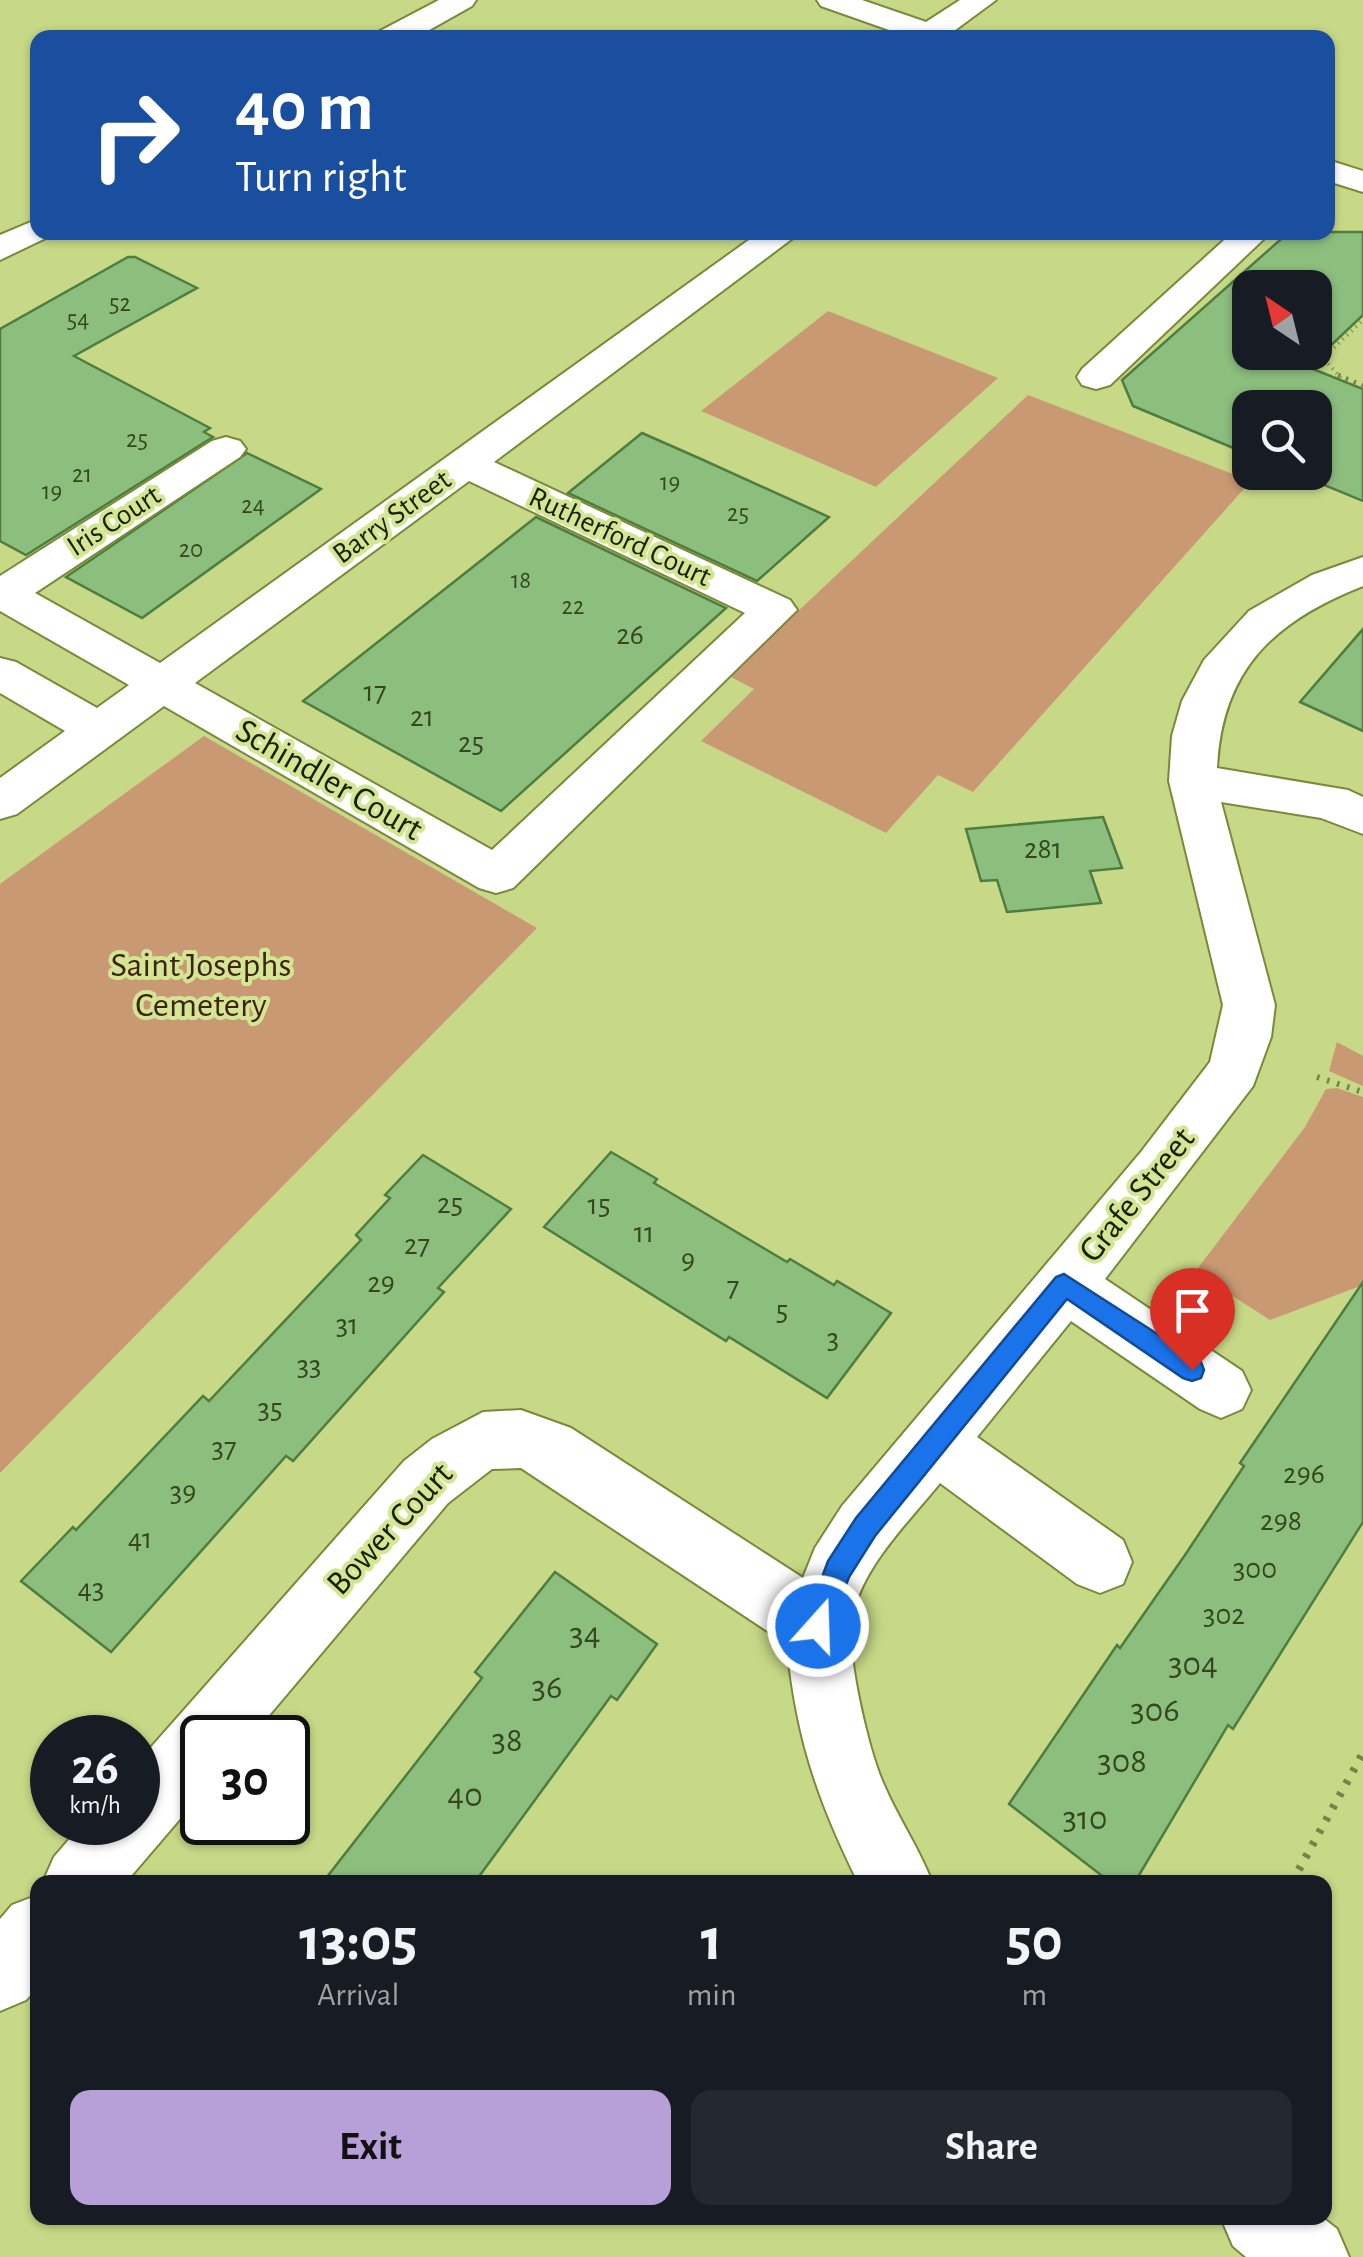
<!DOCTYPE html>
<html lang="en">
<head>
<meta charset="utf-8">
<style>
	:root { --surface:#171b24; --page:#242831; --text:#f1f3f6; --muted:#9ea1a6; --accent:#b6a0d7 }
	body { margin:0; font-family:"Alegreya Sans",sans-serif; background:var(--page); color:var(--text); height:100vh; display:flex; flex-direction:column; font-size:38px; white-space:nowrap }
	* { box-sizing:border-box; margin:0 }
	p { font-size:32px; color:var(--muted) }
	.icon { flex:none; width:55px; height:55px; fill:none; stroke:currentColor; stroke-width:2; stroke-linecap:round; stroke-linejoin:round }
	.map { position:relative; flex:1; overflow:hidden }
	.drawer { position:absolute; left:30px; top:1875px; width:1302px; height:350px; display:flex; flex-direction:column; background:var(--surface); border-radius:20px; box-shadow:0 2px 8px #0004 }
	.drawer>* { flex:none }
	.top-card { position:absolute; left:30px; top:30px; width:1305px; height:210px; border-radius:20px; box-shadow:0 2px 8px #0004; background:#1a4fa0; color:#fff; overflow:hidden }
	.needle { width:65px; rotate:325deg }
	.tools { position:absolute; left:1232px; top:270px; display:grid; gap:20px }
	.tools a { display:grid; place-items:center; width:100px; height:100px; border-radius:20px; background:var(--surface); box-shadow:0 2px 8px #0004; font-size:50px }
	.speed { position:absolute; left:30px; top:1715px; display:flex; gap:20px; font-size:50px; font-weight:700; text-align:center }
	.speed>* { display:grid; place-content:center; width:130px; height:130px; border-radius:50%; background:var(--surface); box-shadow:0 2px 8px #0004; line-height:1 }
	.speed small { font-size:25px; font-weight:400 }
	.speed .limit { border:5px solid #111; border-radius:15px; background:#fff; color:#111 }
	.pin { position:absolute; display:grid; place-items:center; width:85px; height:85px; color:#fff; margin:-102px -42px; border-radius:50% 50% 50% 0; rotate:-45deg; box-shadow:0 0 10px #0007 }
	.pin .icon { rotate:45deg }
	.me { position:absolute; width:110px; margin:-55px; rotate:20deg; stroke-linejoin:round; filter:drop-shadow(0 0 8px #0008) }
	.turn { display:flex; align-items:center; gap:35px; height:210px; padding:0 40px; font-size:45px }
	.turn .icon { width:130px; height:130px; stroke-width:2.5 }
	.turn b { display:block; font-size:70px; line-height:85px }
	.eta { display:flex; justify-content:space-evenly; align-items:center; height:170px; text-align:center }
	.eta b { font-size:60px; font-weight:700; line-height:70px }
	.primary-button { display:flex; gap:20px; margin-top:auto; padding:20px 40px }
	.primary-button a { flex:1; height:115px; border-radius:20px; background:var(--accent); color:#111; font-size:40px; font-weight:700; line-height:115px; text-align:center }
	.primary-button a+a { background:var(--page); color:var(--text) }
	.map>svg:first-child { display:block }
	.green { fill:#c99974 }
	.building { fill:#8cbe7e; stroke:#4e7e3f; stroke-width:2.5; fill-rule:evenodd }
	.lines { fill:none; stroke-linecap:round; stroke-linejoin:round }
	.minor-casing { stroke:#7a8939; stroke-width:4 }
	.path-far3 { stroke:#768349; stroke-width:4; stroke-dasharray:1 5; stroke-linecap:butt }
	.path-far2 { stroke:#768349; stroke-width:5; stroke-dasharray:2.5 6; stroke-linecap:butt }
	.path-far1 { stroke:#768349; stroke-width:6; stroke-dasharray:2.5 8; stroke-linecap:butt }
	.path { stroke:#768349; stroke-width:8; stroke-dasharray:4 10; stroke-linecap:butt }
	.minor { fill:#fff; fill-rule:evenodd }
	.route { fill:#1a73e8; stroke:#114b97; stroke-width:2.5 }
	.labels { text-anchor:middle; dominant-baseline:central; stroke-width:8; stroke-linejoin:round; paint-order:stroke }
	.far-number-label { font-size:25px; fill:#364720 }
	.far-street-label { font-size:30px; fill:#191f00; stroke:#d4e694 }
	.number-label { font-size:30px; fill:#364720 }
	.street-label { font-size:35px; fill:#191f00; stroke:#d4e694 }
	.park-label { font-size:35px; fill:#3e230c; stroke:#d4e694 }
	.near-number-label { font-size:35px; fill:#364720 }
</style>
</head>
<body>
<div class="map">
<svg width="1363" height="2257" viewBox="0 0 1363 2257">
	<rect width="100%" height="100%" fill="#c7d987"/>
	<g class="green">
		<path d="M828,311L998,378L876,487L701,411Z"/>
		<path d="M1028,395L1251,481L973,792L938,775L886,833L701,741L754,689L729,676Z"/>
		<path d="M204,736L537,928L0,1473V884Z"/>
		<path d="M1337,1042L1363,1056V1086L1329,1071Z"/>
		<path d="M1337,1088L1363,1097V1285L1270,1320L1195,1272L1305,1127L1326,1089Z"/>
	</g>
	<g class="building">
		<path d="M1289,232H1363V315L1308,367L1363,389V501L1293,472H1315V408H1250V455L1133,406L1122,380ZM1250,288H1315V352H1250Z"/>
		<path d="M128,257H135L197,288L74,356L210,428L204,432L213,437L26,555L0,541V329Z"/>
		<path d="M642,433L701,459L829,517L757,581L568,493Z"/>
		<path d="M247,453L321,489L142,618L66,577Z"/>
		<path d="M536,517L726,608L501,811L303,701Z"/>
		<path d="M1363,629V731L1300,702Z"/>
		<path d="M1103,817L1122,868L1090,871L1101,903L1007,912L997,880L981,881L966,829Z"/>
		<path d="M611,1152L657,1179L654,1183L787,1262L790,1259L834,1285L837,1281L891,1313L827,1398L729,1337L726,1341L544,1227Z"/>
		<path d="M423,1155L511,1209L438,1288L444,1292L293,1461L286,1456L111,1652L21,1581L73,1527L76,1530L203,1396L209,1401L361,1240L356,1235L390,1198L385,1195Z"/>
		<path d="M1363,1282V1522L1233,1729L1228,1725L1135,1882H1110L1009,1804L1117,1645L1120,1648L1185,1555L1244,1466L1240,1463Z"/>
		<path d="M555,1572L657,1644L617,1700L611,1696L475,1882H323L482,1678L475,1672Z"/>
	</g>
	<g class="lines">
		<defs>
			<g id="minor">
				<path d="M439,0H476L472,6L415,38H376L380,31Z"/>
				<path d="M817,0H862L926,22L960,0H996L954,31L959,38H912L821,6Z"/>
				<path d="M1328,160L1363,171V192L1328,181Z"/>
				<path d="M38,219V232H53L50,236L0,260V235Z"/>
				<path d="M760,232H801L494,462L790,600L797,610L513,888L496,893L479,888L164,706L17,814L0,819V778L65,731L0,693V658L16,662L97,708L129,685L0,611V576L212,441L226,437L240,441L246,449L240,457L35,593L160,663ZM469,481L745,613L492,850L195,683Z"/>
				<path d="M1233,232H1271L1110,385L1096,389L1082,385L1077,377L1082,369Z"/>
				<path d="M1363,557V586C1274,621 1222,669 1217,768L1348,790L1363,797V834L1321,818L1221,802L1275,1005L1271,1037L1253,1086L1105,1279L1242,1371L1251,1390L1242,1409L1221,1418L1200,1409L1071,1321L977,1437L1123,1540L1132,1562L1123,1584L1100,1593L1077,1584L940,1483C908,1523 856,1572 851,1626C848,1662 869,1752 884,1785C898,1818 919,1848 932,1882H858C817,1799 796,1737 787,1644L521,1468L492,1469L448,1503L250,1738H202V1793L126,1882H43L54,1857L84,1822H138V1762L404,1461L432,1439L483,1412L521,1410L571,1428L803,1578L815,1548L842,1506L1141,1152L1210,1062L1223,1005L1169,781L1172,736L1182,701L1204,660L1249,611L1312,575Z"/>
				<path d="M38,1895V1987L26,2000L0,2011V1919L12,1905Z"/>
				<path d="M1221,2218H1323L1337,2229L1349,2257H1246L1233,2246Z"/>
			</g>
		</defs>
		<use href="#minor" class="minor-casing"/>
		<path class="path-far3" d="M1341,378L1323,358L1363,320"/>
		<path class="path-far2" d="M1338,375L1363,386"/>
		<path class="path-far1" d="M1317,1077L1363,1092"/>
		<path class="path" d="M1292,1882L1363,1753"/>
		<use href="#minor" class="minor"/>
	</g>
	<path class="route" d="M1064,1274L1201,1362L1204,1370L1201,1378L1192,1381L1183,1378L1067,1299L875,1536L849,1577L827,1635L818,1639L808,1635L804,1626L828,1561L856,1518L1056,1277Z"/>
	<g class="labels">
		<g class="far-number-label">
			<text x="120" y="303">52</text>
			<text x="78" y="319">54</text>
			<text x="137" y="439">25</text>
			<text x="82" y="474">21</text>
			<text x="670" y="482">19</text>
			<text x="52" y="491">19</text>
			<text x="253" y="505">24</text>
			<text x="738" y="513">25</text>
			<text x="191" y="549">20</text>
			<text x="521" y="580">18</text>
			<text x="573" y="606">22</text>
		</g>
		<g class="far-street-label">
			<text transform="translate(392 517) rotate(-36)">Barry Street</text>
			<text transform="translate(114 521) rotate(-33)">Iris Court</text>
			<text transform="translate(620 537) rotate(25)">Rutherford Court</text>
		</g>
		<g class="number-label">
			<text x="630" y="635">26</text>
			<text x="375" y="692">17</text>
			<text x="422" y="717">21</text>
			<text x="471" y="743">25</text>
			<text x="1043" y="849">281</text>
			<text x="450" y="1204">25</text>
			<text x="599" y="1205">15</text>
			<text x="644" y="1233">11</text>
			<text x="417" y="1245">27</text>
			<text x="688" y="1260">9</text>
			<text x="381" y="1283">29</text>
			<text x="733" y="1287">7</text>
			<text x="782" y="1311">5</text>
			<text x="347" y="1325">31</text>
			<text x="833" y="1339">3</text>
			<text x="309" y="1366">33</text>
			<text x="270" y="1409">35</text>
			<text x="224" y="1448">37</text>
			<text x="1304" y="1474">296</text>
			<text x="183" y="1492">39</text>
			<text x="1281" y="1521">298</text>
			<text x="140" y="1539">41</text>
			<text x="1255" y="1569">300</text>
			<text x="91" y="1589">43</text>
			<text x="1224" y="1615">302</text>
		</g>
		<g class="street-label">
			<text transform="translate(329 780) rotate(30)">Schindler Court</text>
			<text transform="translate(1137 1195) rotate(-51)">Grafe Street</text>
			<text transform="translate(390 1529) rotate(-47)">Bower Court</text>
		</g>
		<g class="park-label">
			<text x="201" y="965">Saint Josephs<tspan x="201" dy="40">Cemetery</tspan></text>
		</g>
		<g class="near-number-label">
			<text x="585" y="1634">34</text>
			<text x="1193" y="1664">304</text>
			<text x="547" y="1687">36</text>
			<text x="1155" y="1710">306</text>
			<text x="507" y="1740">38</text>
			<text x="1122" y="1761">308</text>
			<text x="465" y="1795">40</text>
			<text x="1085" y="1818">310</text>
		</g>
	</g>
</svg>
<div class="tools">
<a><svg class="needle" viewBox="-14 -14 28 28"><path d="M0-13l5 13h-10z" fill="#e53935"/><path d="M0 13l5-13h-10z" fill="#9ea1a6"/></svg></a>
<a><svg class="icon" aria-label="search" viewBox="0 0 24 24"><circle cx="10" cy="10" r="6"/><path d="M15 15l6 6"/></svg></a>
</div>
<div class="speed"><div>26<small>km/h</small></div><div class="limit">30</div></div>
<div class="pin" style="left:1192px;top:1370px;background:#d93025"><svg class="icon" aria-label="arrive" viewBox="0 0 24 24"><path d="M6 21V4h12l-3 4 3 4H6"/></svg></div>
<svg class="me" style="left:818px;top:1626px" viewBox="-20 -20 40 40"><circle r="17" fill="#1a73e8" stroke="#fff" stroke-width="3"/><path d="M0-11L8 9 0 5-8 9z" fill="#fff"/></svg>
<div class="top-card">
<div class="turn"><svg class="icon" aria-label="right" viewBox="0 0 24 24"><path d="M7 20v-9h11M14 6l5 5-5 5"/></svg><div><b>40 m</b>Turn right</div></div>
</div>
<section class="drawer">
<div class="eta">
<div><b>13:05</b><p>Arrival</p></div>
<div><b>1</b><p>min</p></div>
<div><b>50</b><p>m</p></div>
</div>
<div class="primary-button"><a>Exit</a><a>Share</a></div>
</section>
</div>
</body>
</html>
